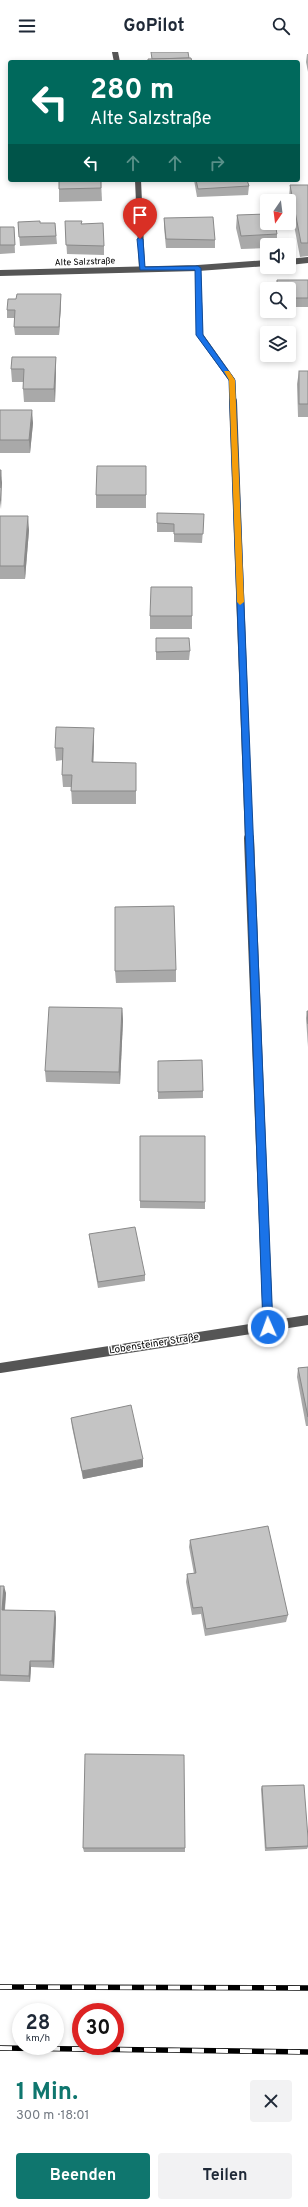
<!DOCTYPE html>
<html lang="de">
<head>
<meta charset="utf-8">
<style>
	:root { --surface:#fff; --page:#f2f2f3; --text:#1f2937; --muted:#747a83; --accent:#0f766e }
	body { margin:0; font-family:Overpass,sans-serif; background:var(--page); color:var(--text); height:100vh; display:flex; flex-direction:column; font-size:15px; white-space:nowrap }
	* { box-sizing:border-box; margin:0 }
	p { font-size:13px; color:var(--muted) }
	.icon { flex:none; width:22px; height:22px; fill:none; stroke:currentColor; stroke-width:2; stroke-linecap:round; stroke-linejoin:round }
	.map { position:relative; height:2015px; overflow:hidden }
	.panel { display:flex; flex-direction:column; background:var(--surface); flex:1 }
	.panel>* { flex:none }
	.guide { position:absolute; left:8px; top:8px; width:292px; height:122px; border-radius:4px; box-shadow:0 2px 6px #0003; background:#00695c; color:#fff; overflow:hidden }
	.needle { width:26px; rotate:194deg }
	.tools { position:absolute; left:260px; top:142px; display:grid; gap:8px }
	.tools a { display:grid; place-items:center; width:36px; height:36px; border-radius:4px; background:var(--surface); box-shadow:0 2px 6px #0003; font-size:20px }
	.speed { position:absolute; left:12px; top:1951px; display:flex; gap:8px; font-size:20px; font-weight:700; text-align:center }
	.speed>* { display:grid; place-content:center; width:52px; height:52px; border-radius:50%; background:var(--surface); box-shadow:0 2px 6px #0003; line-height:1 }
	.speed small { font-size:10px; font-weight:400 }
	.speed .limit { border:6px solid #d22; background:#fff; color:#111 }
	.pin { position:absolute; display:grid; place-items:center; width:34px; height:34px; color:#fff; margin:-41px -17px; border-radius:50% 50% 50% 0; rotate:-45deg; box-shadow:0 0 4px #0007 }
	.pin .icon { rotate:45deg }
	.me { position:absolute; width:44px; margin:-22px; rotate:358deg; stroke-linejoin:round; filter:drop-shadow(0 0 3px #0008) }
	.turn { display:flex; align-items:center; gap:14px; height:84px; padding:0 16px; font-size:18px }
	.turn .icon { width:52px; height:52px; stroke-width:2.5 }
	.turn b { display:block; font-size:28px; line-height:34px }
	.lanes { display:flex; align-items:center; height:38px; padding:0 16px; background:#0003; justify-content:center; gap:20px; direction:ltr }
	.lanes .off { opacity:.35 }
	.round { display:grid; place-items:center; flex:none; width:42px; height:42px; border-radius:4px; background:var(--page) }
	.headline { display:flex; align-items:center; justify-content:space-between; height:68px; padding:0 16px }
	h1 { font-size:24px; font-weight:700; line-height:30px; color:var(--accent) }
	.action { display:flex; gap:8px; margin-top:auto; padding:8px 16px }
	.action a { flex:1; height:46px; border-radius:4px; background:var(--accent); color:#fff; font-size:16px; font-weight:700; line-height:46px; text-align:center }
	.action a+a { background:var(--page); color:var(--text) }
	header { display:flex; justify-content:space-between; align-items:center; height:52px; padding:0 16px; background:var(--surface); font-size:18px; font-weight:700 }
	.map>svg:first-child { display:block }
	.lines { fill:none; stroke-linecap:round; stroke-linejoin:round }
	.minor-far2 { stroke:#555; stroke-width:6 }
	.minor-far1 { stroke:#555; stroke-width:8 }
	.minor { stroke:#555; stroke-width:10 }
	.rail-casing { stroke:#000; stroke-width:5.5 }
	.rail { stroke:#fff; stroke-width:4; stroke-dasharray:12; stroke-linecap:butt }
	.wall { fill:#a9a9a9 }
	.shaded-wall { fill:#898989 }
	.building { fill:#c4c4c4; stroke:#898989 }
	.route { fill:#1a73e8; stroke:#114b97 }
	.slow { fill:#f59e0b }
	.labels { text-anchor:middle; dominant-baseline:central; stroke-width:3; stroke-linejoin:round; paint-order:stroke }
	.far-street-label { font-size:9px; fill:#000; stroke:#fff }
	.street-label { font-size:10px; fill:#000; stroke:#fff }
</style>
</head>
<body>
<header><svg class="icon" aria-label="menu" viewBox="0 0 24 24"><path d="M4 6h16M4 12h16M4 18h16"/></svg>GoPilot<svg class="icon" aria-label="search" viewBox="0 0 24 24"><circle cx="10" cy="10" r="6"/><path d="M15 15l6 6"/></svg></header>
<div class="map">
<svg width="308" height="2015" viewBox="0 0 308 2015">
	<rect width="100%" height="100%" fill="#fff"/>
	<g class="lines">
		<g class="minor-far2">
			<path d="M115,0L117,10"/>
			<path d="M138,128L142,217"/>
			<path d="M289,210L308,208"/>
			<path d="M198,216L200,283L232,328L233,350"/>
			<path d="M0,221L198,216L267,211"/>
		</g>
		<path class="minor-far1" d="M233,349L249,787"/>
		<g class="minor">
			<path d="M249,786L268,1275"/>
			<path d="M0,1316L308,1268"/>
		</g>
		<defs>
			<g id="rail">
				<path d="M0,1935L308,1936"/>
				<path d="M0,1996L308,2000"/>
			</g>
		</defs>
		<use href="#rail" class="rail-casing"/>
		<use href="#rail" class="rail"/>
	</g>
	<g class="wall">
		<path d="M307,2H308V20L306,10Z"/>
		<path d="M101,128L102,149L59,150V137Z"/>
		<path d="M194,128H247L249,134L248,143L197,145Z"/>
		<path d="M290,133H308V204L300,205L289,146Z"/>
		<path d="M237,163L277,182V193H267V196L241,197L236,176Z"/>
		<path d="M164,166L215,188V196H166L164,175Z"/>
		<path d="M65,169L82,172L104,194V203L67,202Z"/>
		<path d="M18,170L40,171H55L57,192L20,194Z"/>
		<path d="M0,175H14L15,201L0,202Z"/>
		<path d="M277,228H308V255H289V237H277Z"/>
		<path d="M61,251L59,283H15L14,275L15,266H7V258Z"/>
		<path d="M56,305V318L55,350H24L23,337V330H12L11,317Z"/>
		<path d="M299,319H308V365H298L297,332Z"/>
		<path d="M0,358L33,371L30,401H0Z"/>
		<path d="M146,414V456H96V443Z"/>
		<path d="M204,462L202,491L174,490V480H157V471Z"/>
		<path d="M0,464L29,478L25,527H0Z"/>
		<path d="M192,535V577H150V564Z"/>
		<path d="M156,586L190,599L189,608H156Z"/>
		<path d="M94,688L93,710L136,723V752H72L71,735H63L62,723L63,708L56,709L55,696Z"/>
		<path d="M176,918V930L116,931L115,919Z"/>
		<path d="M122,956L123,968L120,1032L46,1030L45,1019Z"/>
		<path d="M307,959H308V995L306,966Z"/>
		<path d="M158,1009L203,1039V1046L158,1047Z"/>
		<path d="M140,1084L205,1150V1157L140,1156Z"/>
		<path d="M89,1182L145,1223V1229L98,1236L90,1189Z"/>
		<path d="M308,1315V1374H306L297,1325L298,1316Z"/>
		<path d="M71,1366L143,1415L83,1427L72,1375Z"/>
		<path d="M190,1488L288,1563L286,1570L205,1584L201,1562L192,1563L186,1530L187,1522H194L189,1495Z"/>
		<path d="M0,1534L6,1541L5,1558L55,1559L56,1566L54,1616L31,1615L30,1630L0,1629Z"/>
		<path d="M262,1734L308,1786V1795L307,1797L265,1799L261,1737Z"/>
		<path d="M83,1796H185V1800H84Z"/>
	</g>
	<g class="shaded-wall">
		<path d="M61,242V251L59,283V275Z"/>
		<path d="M56,305V318L55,350L54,337Z"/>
		<path d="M32,358L33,371L30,401L29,388Z"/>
		<path d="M1,418L2,431L1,457L0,448Z"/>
		<path d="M28,464L29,478L25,527L24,514Z"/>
		<path d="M94,676V688L93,723L92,710Z"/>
		<path d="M122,956L123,968L120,1032L119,1020Z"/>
		<path d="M143,1407V1415L83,1427L82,1419Z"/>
		<path d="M4,1534L6,1541L4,1565L2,1558Z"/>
		<path d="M55,1559L56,1566L54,1616L52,1609Z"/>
		<path d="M30,1609L31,1615L30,1630L29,1624Z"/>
	</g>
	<g class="building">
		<path d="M151,0H188L189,6L152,7Z"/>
		<path d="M191,6L192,10H148V7Z"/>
		<path d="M59,128H101V136L59,137Z"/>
		<path d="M196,128H247L249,134L198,137Z"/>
		<path d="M290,133H308V191H301Z"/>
		<path d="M267,162V171H275L277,182L241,184L237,163Z"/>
		<path d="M213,165L215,188L166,187L164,166Z"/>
		<path d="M40,169V171H55L56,184L19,185L18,170Z"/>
		<path d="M65,169H82L81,172L103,171L104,194L66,193Z"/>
		<path d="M0,175H14L15,193H0Z"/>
		<path d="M277,228H308V246H289V237H277Z"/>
		<path d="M17,242H61L59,275H14L15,258H7L8,247H16Z"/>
		<path d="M12,305H56L54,337H23L24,317H11Z"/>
		<rect x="299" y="319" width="9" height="33"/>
		<path d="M0,358H32L29,388H0Z"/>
		<path d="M97,414H146V443H96Z"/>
		<path d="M0,418H1L0,436Z"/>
		<path d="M157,461L204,462L203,482H174V472L157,471Z"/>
		<path d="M0,464H28L24,514H0Z"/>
		<path d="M151,535H192V564H150Z"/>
		<path d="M156,586H189L190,599L156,600Z"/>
		<path d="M56,675L94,676L92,710L136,711V739H71L72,723H62L63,696H55Z"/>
		<path d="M174,854L176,918L115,919V855Z"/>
		<path d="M49,955L122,956L119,1020L45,1019Z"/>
		<path d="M307,959H308V972Z"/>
		<path d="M202,1008L203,1039L158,1040V1009Z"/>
		<path d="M140,1084H205V1150L140,1149Z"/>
		<path d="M135,1175L145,1223L98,1230L89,1182Z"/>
		<path d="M308,1315V1365L298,1316Z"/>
		<path d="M131,1353L143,1407L82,1419L71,1366Z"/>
		<path d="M268,1474L288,1563L206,1577L202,1555L193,1556L187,1522L196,1521L190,1488Z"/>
		<path d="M0,1534H4L2,1558L55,1559L52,1609H30L29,1624L0,1623Z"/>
		<path d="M85,1702L184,1703L185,1796H83Z"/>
		<path d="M304,1733L308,1786V1794L266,1796L262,1734Z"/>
	</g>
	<path class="route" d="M140,185L143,187L145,215L198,214L201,216L203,283L235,328L273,1275L268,1280L263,1275L229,328L196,283L195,218H140L137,187Z"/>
	<path class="slow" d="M224,319H229L235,328L244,550L240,553L237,550L229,328Z"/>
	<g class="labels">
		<g class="far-street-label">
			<text transform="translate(85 210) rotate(-2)">Alte Salzstraße</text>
		</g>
		<g class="street-label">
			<text transform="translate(154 1292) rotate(-9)">Lobensteiner Straße</text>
		</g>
	</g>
</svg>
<div class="tools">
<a><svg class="needle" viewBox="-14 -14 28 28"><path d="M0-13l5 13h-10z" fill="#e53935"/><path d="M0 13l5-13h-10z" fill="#747a83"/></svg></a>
<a><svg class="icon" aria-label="sound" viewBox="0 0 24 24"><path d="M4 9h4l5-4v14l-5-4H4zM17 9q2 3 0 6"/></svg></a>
<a><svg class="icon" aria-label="search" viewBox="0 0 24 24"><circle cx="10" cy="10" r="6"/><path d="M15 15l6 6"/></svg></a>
<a><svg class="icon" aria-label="layers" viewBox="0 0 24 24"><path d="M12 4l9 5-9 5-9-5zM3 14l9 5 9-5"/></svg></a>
</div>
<div class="speed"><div>28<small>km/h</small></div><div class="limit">30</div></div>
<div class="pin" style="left:140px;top:187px;background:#d93025"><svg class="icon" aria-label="arrive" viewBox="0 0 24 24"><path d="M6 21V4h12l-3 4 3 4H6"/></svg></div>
<svg class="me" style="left:268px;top:1275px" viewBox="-20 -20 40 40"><circle r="17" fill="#1a73e8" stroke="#fff" stroke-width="3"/><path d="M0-11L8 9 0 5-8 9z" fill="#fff"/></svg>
<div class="guide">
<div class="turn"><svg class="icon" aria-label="left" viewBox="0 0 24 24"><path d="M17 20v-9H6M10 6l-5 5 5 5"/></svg><div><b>280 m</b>Alte Salzstraße</div></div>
<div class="lanes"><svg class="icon" aria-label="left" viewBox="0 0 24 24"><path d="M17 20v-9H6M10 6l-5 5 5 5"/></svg><svg class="icon off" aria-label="ahead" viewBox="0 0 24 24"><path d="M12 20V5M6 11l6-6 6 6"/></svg><svg class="icon off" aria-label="ahead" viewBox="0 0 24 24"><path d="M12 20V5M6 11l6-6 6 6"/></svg><svg class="icon off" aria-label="right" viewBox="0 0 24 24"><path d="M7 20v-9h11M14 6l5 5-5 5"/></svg></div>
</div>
</div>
<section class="panel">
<div class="headline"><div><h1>1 Min.</h1><p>300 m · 18:01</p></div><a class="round"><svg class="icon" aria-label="close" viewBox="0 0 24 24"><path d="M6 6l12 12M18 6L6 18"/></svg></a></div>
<div class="action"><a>Beenden</a><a>Teilen</a></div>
</section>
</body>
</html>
